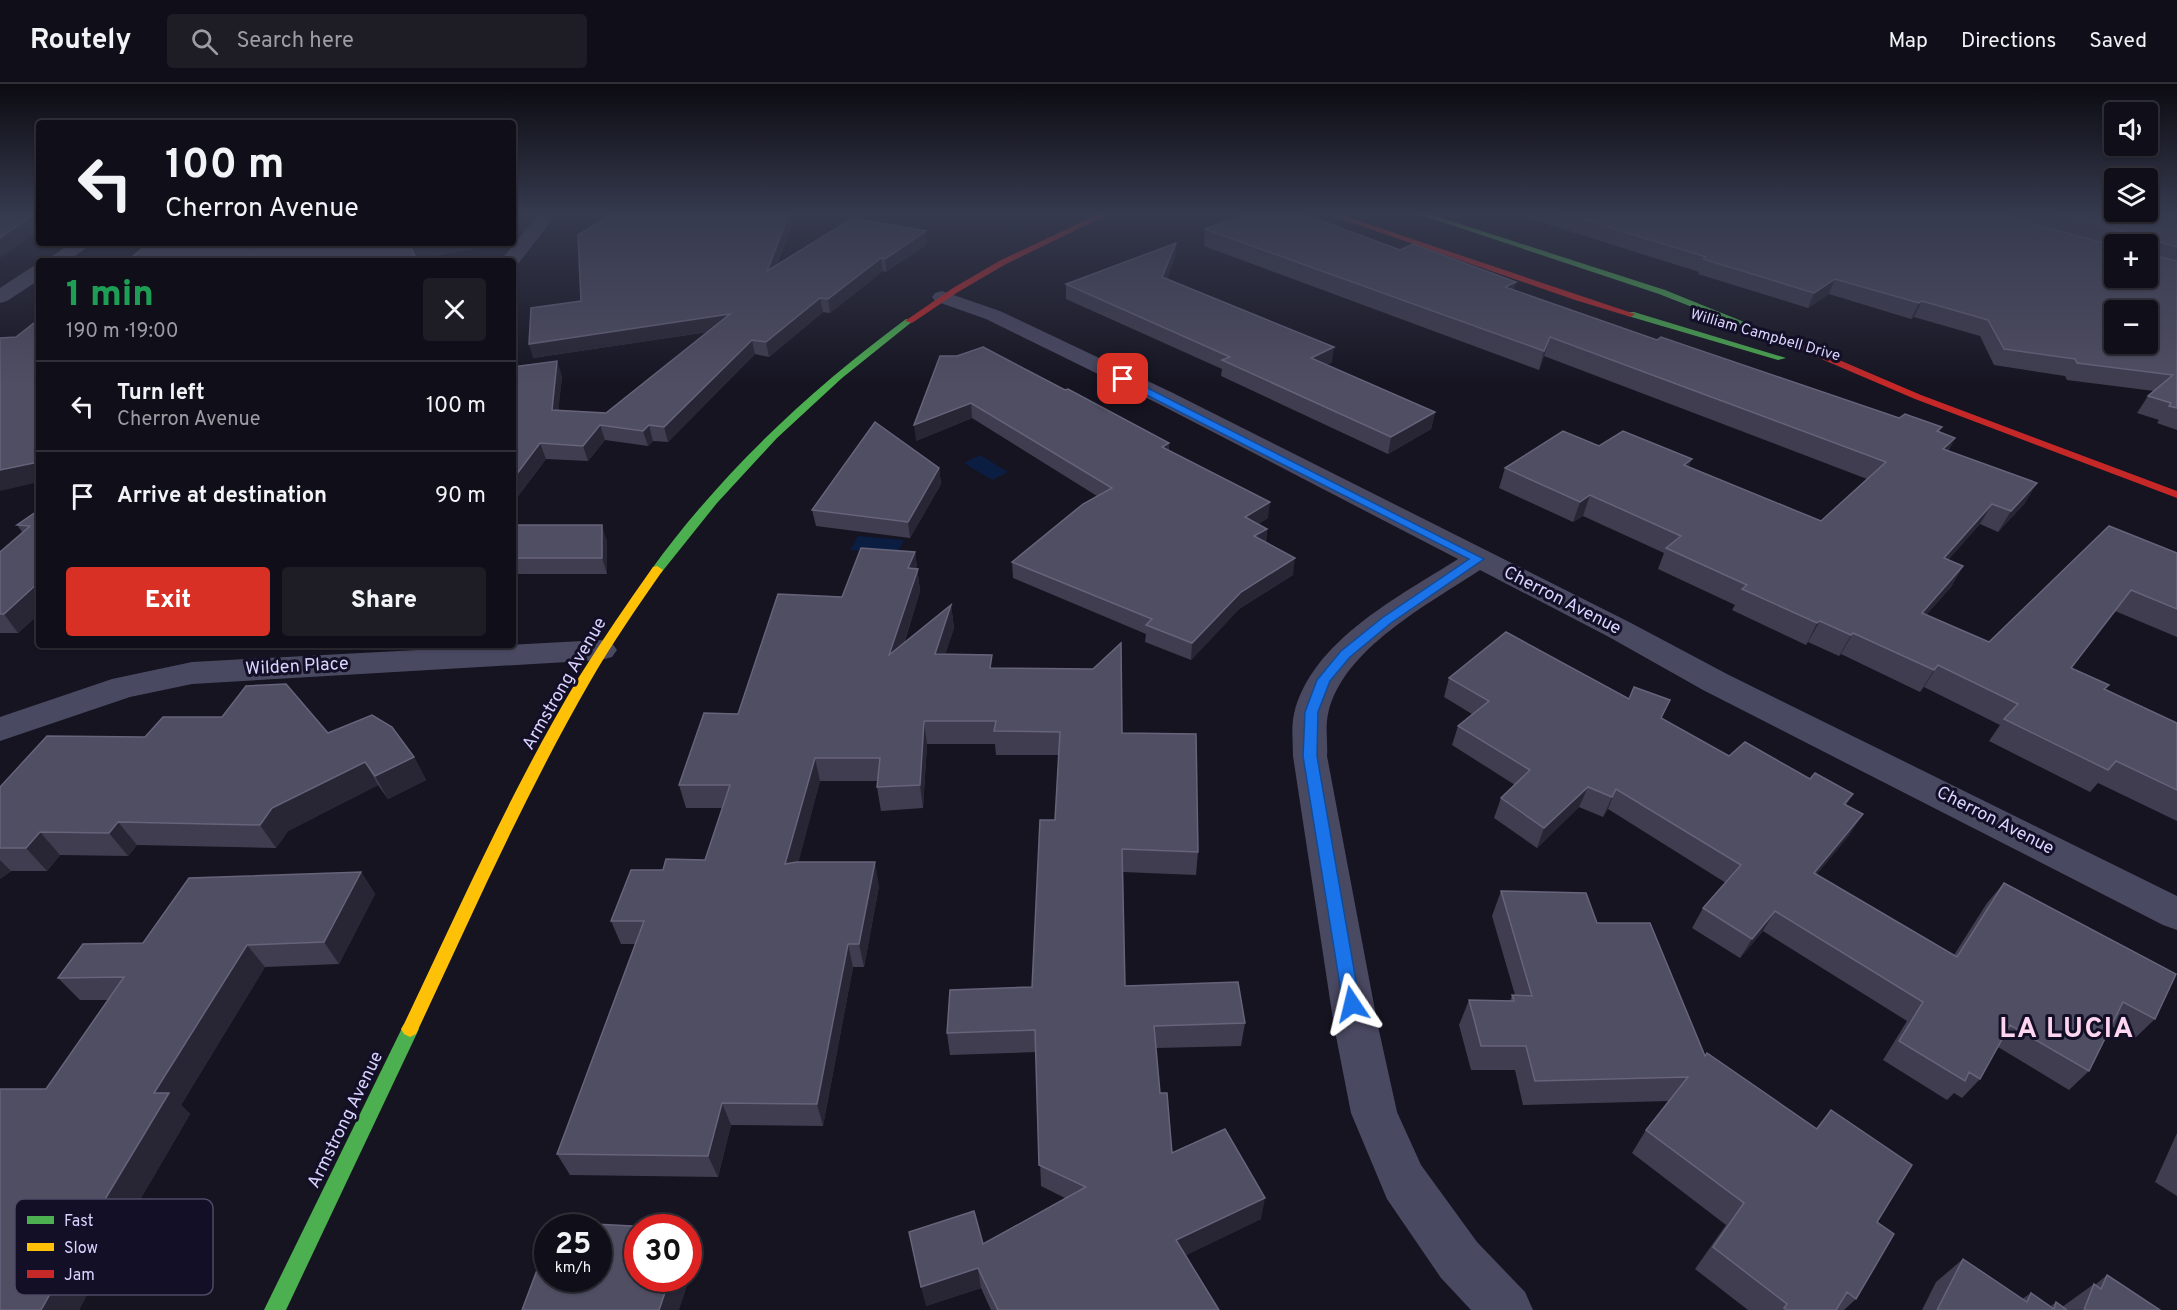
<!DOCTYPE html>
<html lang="en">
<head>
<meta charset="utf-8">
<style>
	:root { --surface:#100f19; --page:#1e1d26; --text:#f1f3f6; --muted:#9c9ca2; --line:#302f38; --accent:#d93025 }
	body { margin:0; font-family:Overpass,sans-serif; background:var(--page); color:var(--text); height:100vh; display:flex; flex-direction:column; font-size:22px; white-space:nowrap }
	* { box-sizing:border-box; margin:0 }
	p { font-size:20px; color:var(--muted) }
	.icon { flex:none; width:33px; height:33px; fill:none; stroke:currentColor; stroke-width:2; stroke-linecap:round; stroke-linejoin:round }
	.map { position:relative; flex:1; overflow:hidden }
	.panel { position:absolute; left:36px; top:174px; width:480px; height:390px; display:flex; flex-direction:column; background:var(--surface); border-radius:6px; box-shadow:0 2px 4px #0004,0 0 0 2px var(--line) }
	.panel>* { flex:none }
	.guide { position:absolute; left:36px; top:36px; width:480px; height:126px; border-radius:6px; box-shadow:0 2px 4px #0004,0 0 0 2px var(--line); background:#100f19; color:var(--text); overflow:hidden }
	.controls { position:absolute; left:2104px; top:18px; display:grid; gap:12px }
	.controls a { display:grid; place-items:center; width:54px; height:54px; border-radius:6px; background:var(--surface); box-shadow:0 2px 4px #0004,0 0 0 2px var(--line); font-size:30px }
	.speed { position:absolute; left:534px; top:1130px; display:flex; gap:12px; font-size:30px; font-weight:700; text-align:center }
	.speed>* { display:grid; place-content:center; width:78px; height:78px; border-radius:50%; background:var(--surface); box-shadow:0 2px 4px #0004,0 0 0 2px var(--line); line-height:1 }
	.speed small { font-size:15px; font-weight:400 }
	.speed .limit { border:9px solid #d22; background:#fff; color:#111 }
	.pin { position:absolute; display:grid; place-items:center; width:51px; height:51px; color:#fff; margin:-26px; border-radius:12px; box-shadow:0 3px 9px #0006 }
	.me { position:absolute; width:66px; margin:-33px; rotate:350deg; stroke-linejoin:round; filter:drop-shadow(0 0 4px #0008) }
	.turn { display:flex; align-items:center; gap:21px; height:126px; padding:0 30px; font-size:27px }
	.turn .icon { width:78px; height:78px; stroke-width:2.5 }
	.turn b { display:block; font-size:42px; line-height:51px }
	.round { display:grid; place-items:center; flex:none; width:63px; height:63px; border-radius:6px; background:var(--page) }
	.head { display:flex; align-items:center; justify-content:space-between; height:102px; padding:0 30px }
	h1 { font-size:36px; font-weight:800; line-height:45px; color:#1e9e55 }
	.button { display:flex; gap:12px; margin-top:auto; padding:12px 30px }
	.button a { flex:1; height:69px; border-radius:6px; background:var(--accent); color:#fff; font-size:24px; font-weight:800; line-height:69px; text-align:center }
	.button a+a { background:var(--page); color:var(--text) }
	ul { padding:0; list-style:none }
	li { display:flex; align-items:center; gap:18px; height:90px; padding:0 30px; border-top:2px solid var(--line) }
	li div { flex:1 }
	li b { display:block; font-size:22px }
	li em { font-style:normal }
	header { display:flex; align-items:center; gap:36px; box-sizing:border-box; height:84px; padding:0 30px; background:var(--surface); border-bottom:2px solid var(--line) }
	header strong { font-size:28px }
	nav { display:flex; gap:33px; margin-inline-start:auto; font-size:21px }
	.search { width:420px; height:54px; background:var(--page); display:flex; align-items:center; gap:15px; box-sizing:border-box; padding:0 21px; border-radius:6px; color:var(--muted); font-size:22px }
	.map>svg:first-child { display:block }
	.water { fill:#0b1e41 }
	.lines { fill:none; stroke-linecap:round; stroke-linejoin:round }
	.street { fill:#4a4962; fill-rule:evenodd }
	.fast { fill:#4caf50; fill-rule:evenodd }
	.slow { fill:#ffc107; fill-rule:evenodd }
	.jam { fill:#c62828; fill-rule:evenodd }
	.wall { fill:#403d50; fill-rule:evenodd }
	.shaded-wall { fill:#282635 }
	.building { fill:#504e63; stroke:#66637b; stroke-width:1.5; fill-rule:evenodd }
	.route { fill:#1a73e8; stroke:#114b97; stroke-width:1.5 }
	.labels { text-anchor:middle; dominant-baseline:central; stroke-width:6; stroke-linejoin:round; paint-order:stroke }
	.far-street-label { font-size:15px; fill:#d9d4ff; stroke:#130f26 }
	.street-label { font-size:18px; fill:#d9d4ff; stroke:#130f26 }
	.near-district-label { font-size:28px; font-weight:bold; letter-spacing:1.5px; fill:#ffd6f0; stroke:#130f26 }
	.key { fill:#130f26; stroke:#4e4a67; stroke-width:1.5 }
	.key-label { font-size:16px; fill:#d9d4ff }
</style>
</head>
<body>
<header>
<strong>Routely</strong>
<div class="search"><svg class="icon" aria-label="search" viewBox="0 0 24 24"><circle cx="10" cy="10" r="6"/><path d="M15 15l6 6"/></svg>Search here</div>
<nav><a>Map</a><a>Directions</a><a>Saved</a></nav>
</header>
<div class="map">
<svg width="2177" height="1226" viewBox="0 0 2177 1226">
	<rect width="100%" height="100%" fill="#161421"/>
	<g class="water">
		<path d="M980,371L1008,388L992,396L964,379Z"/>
		<path d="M858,452L904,456L896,471L850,466Z"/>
	</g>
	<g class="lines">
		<g class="street">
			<path d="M539,130H557L517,181L513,182V177H500Z"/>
			<path d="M71,159H93L68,177H45Z"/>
			<path d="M39,181V196L7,217L0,219V204L32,183Z"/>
			<path d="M942,207L1000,227L1173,309L1631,539L1727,590L2177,812V846L2163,841L1703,606L1609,553L1480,486C1429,520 1342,565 1328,630C1325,644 1328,658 1327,672L1378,942L1397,1028L1421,1081L1477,1158L1525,1208L1533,1226H1471L1441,1194L1387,1115L1351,1029L1334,942L1293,672C1293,658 1291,644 1294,630C1311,557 1400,512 1458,475L1157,319L986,235L935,217L932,213L935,209Z"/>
			<path d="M601,556L612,559L617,566L612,573L601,576L192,600L130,613L0,657V633L112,595L192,578Z"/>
		</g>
		<g class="fast">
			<path d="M1418,130H1429L1665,206L1791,257L1784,259L1659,210Z"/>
			<path d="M1628,228H1634L1786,274L1778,276L1628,232Z"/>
			<path d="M906,235L913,237L842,294L777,354L717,419L661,489H653L651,486C721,389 810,306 906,235Z"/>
			<path d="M410,937L416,940L419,945L286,1226H264L404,940Z"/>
		</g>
		<path class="slow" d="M657,482L663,486C638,522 613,558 591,596C525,710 472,831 416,950L410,953L404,950L401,945L404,940C460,823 512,704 579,593C602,556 627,520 653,483Z"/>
		<g class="jam">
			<path d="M1099,130H1109L1006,180L958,208L912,239L905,237L953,204L1001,176Z"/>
			<path d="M1327,130H1338L1635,230L1631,233L1575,216Z"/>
			<path d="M1784,255H1790L1921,311L2177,407V414L1915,315L1784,259Z"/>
		</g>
	</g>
	<g class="wall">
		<path d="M612,130H796L777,181L926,147L927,160L886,188L883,187L830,229L823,228L769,273L755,270L668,358L653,357L648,362L605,356L588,377L546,375L513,419V283L562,292L558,326L606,329L708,248L533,274L581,217Z"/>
		<path d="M984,130H1001L993,134Z"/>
		<path d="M1515,130H2177V346L2157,339L2159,336L2137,329L2148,312L2154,307L2067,296L2065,292L1994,281L1980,252L1914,233L1911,235L1829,210L1808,224L1698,190L1699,188ZM2115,160H2148L2115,194Z"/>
		<path d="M1205,145L1513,206L1657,256L1899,334L1942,343L1939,348L1955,354L1948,367L2025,419L1998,448L1980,440L1948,476L1963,482L1951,503L1926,531L1989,558L2177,469V553L2115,527L2071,584L2109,601L2105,606L2177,639V737L2098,699L2090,708L1989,657L2000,641L1924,603L1920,608L1841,570L1839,572L1808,558L1806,561L1732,526L1735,521L1658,485L1664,469L1583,432L1573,438L1499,404L1505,384L1599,362L1689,383L1821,437L1867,395L1544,272L1539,286L1204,162Z"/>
		<path d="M1176,159L1175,173L1167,195L1332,278L1326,281L1435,328L1431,345L1388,370L1221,292L1222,285L1066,215V200Z"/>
		<path d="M940,272L1065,306L1169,359V367L1268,434L1258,440L1267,445L1266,458L1293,491L1239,525L1191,576L1145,558L1146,550L1013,494L1012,478L1097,412L972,334L916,357Z"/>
		<path d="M939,384L941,400L910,454L816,442L812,426Z"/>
		<path d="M39,426V530L18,549H0V468L23,449L17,441Z"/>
		<path d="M513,441L607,457V490H513Z"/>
		<path d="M915,468L920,507L904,560L951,521L954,544L945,570L992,584L1122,649L1198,768L1196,791L1123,788L1125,902L1245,939L1241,962L1156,964L1160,1009L1172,1069L1261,1135L1186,1171L1219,1226H991L981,1204L926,1222L983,1160L1065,1114L1041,1102L1036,968L950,971L947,949L1032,903L1055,736L1059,671H996L995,660H927L923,724L881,727L877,703V697H820L798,778L879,802L864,883H853L823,1042L731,1041L718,1093L570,1091L557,1070L635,860H621L611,837L663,786L705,776L723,724H686L679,701L738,630L842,513Z"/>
		<path d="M1449,594L1661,634L1729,672L1810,695L1853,710L1846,721L1850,750L1816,791L1954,871L1987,819L2004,799L2155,935L2134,955L2111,942L2089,987L2069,1006L1998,963L1980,995L1962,1014L1954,1009L1947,1016L1883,976L1907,937L1763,847L1740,874L1692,844L1703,824L1726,799L1608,725L1603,733L1579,723L1537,764L1494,734L1501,714L1515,701L1452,661L1458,642L1472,630L1444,613Z"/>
		<path d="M328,649L414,673L426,696L388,715L378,701L288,747L276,764L137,761L128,772L60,771L47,787H11L0,795V703L145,653Z"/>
		<path d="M361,788L375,810L339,880L265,883L181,1021L190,1030L106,1174L79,1226H0L46,1005L109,916H80L58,894L143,859Z"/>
		<path d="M1501,807L1597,839L1705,972L1816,1044L1831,1026L1877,1138L1856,1215L1844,1226H1748L1695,1185L1726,1141L1632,1069L1646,1046L1669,1017L1523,1021L1515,986H1471L1459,941L1469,916L1510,917L1512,911H1515L1492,832Z"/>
		<path d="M2177,1049V1112L2155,1098Z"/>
		<path d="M1963,1175L2022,1215L2031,1209L2051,1222L2056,1218L2062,1223L2094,1200L2095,1201L2107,1191L2160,1226H1922L1936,1198Z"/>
	</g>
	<g class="shaded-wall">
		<path d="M35,130H39V146L0,174V154Z"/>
		<path d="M789,130H796L769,201L767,187Z"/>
		<path d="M993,130H1001L993,134Z"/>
		<path d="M926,147L927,160L886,188L885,175Z"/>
		<path d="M421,159H492L489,162L415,176L410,161Z"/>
		<path d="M1176,159L1175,173L1162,208V193Z"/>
		<path d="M881,174L883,187L830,229L828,215Z"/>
		<path d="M1835,195L1829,210L1808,224L1814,209Z"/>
		<path d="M1516,198L1511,215L1505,203Z"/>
		<path d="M820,214L823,228L769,273L766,258Z"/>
		<path d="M1922,217L1914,233L1911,235L1919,219Z"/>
		<path d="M730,230L733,244L533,274L529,260Z"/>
		<path d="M1550,253L1544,272L1539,286L1544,267Z"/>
		<path d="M752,256L755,270L668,358L664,343Z"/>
		<path d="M1334,263L1332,278L1308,290L1311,274Z"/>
		<path d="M557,277L562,292L557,341L552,326Z"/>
		<path d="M971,319L972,334L916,357L914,341Z"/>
		<path d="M1435,328L1431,345L1388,370L1391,353Z"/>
		<path d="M600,341L605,356L588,377L583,362Z"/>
		<path d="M649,341L653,357L648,362L643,347Z"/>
		<path d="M1955,354L1945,374L1943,365Z"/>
		<path d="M540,359L546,375L513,419V395Z"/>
		<path d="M1169,359L1168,375L1162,363Z"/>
		<path d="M1692,375L1684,395V381Z"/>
		<path d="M39,378V398L0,407V386Z"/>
		<path d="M939,384L941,400L910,454L908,438Z"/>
		<path d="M2037,399L2025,419L1998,448L2011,427Z"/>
		<path d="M1590,411L1583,432L1573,438L1580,418Z"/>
		<path d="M1270,418L1268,434L1243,450L1245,433Z"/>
		<path d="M1992,420L1980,440L1931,495L1944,474Z"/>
		<path d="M602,441L607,457V490L602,474Z"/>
		<path d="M1267,445L1265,462L1254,452Z"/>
		<path d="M915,468L920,507L893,594L889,571L908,484Z"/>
		<path d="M1295,474L1293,491L1239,525L1191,576L1192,559L1241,508Z"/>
		<path d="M1963,482L1951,503L1909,550L1922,529Z"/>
		<path d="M39,498V530L18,549L4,530Z"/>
		<path d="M951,521L954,544L938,593L935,570Z"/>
		<path d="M1820,537L1808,558L1806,561L1817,539Z"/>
		<path d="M1853,549L1841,570L1839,572L1851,551Z"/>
		<path d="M1938,581L1924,603L1920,608L1934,586Z"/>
		<path d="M924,637L927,660L923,724L920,701Z"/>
		<path d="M414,673L426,696L388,715L375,692Z"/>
		<path d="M815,674L820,697L792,803L785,780Z"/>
		<path d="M365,678L378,701L288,747L276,764L260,741L272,724Z"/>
		<path d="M1588,703L1579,723L1537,764L1544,744Z"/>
		<path d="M1616,705L1608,725L1603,733L1612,713Z"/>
		<path d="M1863,730L1850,750L1801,809L1814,789Z"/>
		<path d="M118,738L137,761L128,772L109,749Z"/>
		<path d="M40,748L60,771L47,787L26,764Z"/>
		<path d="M0,776L11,787L0,795Z"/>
		<path d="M875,778L879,802L864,883L859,860Z"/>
		<path d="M361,788L375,810L339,880L324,858Z"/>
		<path d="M1775,827L1763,847L1740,874L1752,855Z"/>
		<path d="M848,860L853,883L823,1042L817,1020Z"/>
		<path d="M247,861L265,883L181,1021L190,1030L106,1174L79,1226H41L154,1009Z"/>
		<path d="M722,1019L731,1041L718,1093L708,1072Z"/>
		<path d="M1265,1114L1261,1135L1174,1177L1176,1156Z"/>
		<path d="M688,1147L699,1167L679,1226H659L670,1194H688Z"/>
		<path d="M978,1184L981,1204L926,1222L921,1203Z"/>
	</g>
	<g class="building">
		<path d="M0,130H35L0,154Z"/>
		<path d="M612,130H789L767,187L853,134L926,147L885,175L881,174L828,215L820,214L766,258L752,256L664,343L649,341L643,347L600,341L583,362L540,359L513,395V283L557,277L552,326L606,329L730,230L529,260L531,224L581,217L578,151Z"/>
		<path d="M1245,130H1303L1400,166L1413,160L1516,198L1505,203L1657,256L1661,253L1899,334L1905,330L1942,343L1937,347L1955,354L1943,365L2037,399L2011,427L1992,420L1944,474L1963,482L1922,529L1989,558L2109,442L2177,469V525L2131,506L2071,584L2109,601L2104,605L2177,639V706L2116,677L2108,686L2004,635L2018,620L1938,581L1934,586L1853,549L1851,551L1820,537L1817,539L1742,505L1747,501L1666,464L1681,452L1590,411L1580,418L1505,384L1563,347L1599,362L1623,347L1692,375L1684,381L1821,437L1886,378L1550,253L1544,267L1205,145Z"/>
		<path d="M1565,130H1996L2115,162V194H2148V160H2126L2124,148L2056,130H2177V163L2156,157V172L2177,177V324L2169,322L2171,319L2148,312L2173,291L2077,279L2075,275L2004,265L1988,236L1922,217L1919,219L1835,195L1814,209L1703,175L1706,173ZM2115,226H2148V260H2115Z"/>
		<path d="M149,159H421L410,161L417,177H109L112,174L132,173Z"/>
		<path d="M1176,159L1162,193L1334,263L1311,274L1435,328L1391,353L1222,276L1230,273L1066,200Z"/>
		<path d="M39,235V378L0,386V254L16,253Z"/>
		<path d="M983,263L1065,306L1068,305L1169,359L1162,363L1270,418L1245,433L1267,445L1254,452L1295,474L1241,508L1192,559L1146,541L1152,535L1012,478L1083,420L1112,404L971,319L914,341L940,272H957Z"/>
		<path d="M875,338L939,384L908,438L812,426Z"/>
		<path d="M39,426V498L4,530H0V468L30,442L17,441Z"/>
		<rect x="513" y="441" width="89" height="33"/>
		<path d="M861,464L915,468L908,484L918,485L889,571L951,521L935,570L992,571L990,584L1093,585L1121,559L1122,649L1196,650L1198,768L1122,765L1125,902L1238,898L1245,939L1154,942L1160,1009H1167L1172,1069L1225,1045L1265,1114L1176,1156L1219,1226H998L978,1184L921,1203L909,1148L974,1127L983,1160L1086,1103L1039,1081L1035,946L947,949L950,906L1032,903L1040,736H1055L1060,648L994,647L996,637H924L920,701L877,703L880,674H815L785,780L797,778H875L859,860H848L817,1020L722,1019L708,1072L557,1070L644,837H611L631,786H663L666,775L705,776L730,701H679L704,629L738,630L778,510L842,513Z"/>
		<path d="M1506,548L1629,615L1634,603L1670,616L1661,634L1729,672L1745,658L1810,695L1815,689L1853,710L1844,720L1863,730L1814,789L1957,873L2004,799L2176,890L2155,935L2123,918L2089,987L2010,941L1980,995L1969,988L1965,997L1899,957L1923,918L1775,827L1752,855L1703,824L1741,781L1616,705L1612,713L1588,703L1544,744L1501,714L1530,686L1458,642L1489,617L1449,594Z"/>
		<path d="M286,600L328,649L372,631L392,643L414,673L375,692L365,678L272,724L260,741L118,738L109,749L40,748L26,764H0V703L47,652L145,653L163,633H222L246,602Z"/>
		<path d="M361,788L324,858L247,861L154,1009H169L81,1155L41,1226H0V1005H46L124,893L58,894L83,860L143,859L189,794Z"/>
		<path d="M1501,807L1586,809L1597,839H1650L1705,972L1707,969L1817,1045L1831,1026L1912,1081L1877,1138L1894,1150L1856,1215L1847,1208L1836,1226H1787L1784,1224L1787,1220L1713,1163L1744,1119L1646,1046L1688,993L1535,997L1526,962H1481L1469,916L1514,917L1512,911L1532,912Z"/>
		<path d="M555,1138L652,1143H638V1194H670L659,1226H522L548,1157V1194H598V1143H553Z"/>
		<path d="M1963,1175L2027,1218L2031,1209L2054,1225L2056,1218L2067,1226H1937Z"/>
		<path d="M2107,1191L2160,1226H2084L2094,1200L2101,1205Z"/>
	</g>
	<linearGradient id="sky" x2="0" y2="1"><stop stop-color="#0c0b12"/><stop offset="0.43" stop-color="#363a4e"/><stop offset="1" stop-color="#363a4e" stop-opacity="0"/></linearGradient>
	<rect width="2177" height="302" fill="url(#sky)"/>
	<path class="route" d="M1119,293H1126L1484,475L1391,539L1350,573L1330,597L1318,628L1317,672L1360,920L1358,925L1352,927L1345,925L1343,920L1303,672L1305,628L1317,596L1341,567L1382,534L1469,475L1119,297Z"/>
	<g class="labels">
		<g class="far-street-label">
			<text transform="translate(1765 252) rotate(16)">William Campbell Drive</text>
		</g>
		<g class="street-label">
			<text transform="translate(1562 517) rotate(27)">Cherron Avenue</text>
			<text transform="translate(297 583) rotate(-3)">Wilden Place</text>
			<text transform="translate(565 600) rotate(-60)">Armstrong Avenue</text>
			<text transform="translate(1995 737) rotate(27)">Cherron Avenue</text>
			<text transform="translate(346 1036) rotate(-64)">Armstrong Avenue</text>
		</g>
		<g class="near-district-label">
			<text x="2067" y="946">LA LUCIA</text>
		</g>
	</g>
	<rect x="15" y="1115" width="198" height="96" rx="9" class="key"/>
	<rect x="27" y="1132" width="27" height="8" fill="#4caf50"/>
	<rect x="27" y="1159" width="27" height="8" fill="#ffc107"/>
	<rect x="27" y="1186" width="27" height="8" fill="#c62828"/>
	<g class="key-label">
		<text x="64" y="1142">Fast</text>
		<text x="64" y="1169">Slow</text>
		<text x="64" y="1196">Jam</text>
	</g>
</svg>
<div class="controls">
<a><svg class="icon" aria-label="sound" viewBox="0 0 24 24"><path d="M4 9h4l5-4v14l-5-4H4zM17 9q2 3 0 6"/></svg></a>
<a><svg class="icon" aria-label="layers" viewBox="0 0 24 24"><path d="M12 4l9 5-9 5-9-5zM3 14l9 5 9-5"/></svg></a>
<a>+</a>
<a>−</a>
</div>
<div class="speed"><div>25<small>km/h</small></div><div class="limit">30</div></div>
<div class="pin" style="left:1123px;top:295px;background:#d93025"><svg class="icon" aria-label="arrive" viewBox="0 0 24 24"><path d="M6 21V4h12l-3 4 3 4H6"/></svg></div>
<svg class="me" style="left:1352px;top:920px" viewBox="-20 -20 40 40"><path d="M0-17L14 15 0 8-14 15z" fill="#1a73e8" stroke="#fff" stroke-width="4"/></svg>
<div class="guide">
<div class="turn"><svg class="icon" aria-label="left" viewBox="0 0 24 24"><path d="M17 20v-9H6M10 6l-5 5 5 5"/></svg><div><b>100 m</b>Cherron Avenue</div></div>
</div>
<section class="panel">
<div class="head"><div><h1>1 min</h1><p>190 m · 19:00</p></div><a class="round"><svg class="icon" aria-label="close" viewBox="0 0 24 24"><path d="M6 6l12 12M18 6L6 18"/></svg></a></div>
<ul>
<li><svg class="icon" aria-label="left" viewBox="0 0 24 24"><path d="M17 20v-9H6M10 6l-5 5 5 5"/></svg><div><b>Turn left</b><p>Cherron Avenue</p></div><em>100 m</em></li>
<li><svg class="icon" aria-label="arrive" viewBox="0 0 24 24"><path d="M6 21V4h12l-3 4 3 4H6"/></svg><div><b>Arrive at destination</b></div><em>90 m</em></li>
</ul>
<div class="button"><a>Exit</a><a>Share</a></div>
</section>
</div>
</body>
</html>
